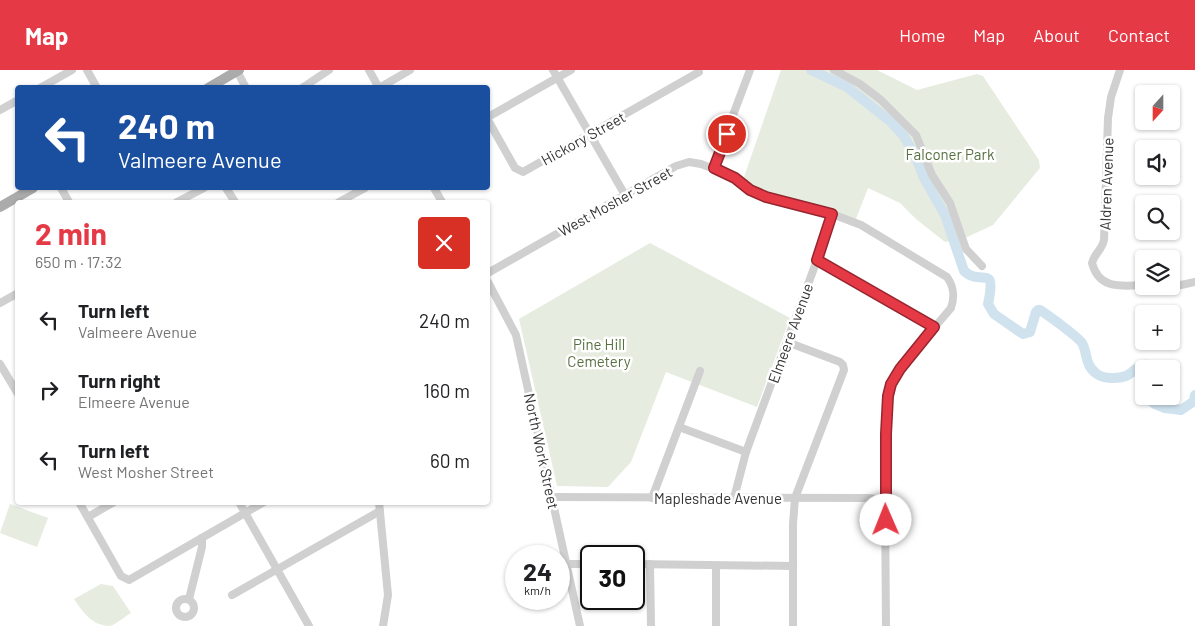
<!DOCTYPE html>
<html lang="en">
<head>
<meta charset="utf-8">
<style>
	:root { --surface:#fff; --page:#f2f2f2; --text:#202124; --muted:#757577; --accent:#e63946 }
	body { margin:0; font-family:Barlow,sans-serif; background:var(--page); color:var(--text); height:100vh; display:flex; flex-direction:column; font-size:19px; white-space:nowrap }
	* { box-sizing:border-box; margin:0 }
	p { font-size:16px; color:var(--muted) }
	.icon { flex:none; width:28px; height:28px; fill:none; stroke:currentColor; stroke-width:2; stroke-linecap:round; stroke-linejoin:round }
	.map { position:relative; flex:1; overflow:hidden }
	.drawer { position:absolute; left:15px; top:130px; width:475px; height:305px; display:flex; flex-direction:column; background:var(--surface); border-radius:5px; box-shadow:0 1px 4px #0004 }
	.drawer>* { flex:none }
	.banner { position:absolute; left:15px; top:15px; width:475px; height:105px; border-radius:5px; box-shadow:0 1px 4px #0004; background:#1a4fa0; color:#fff; overflow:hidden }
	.needle { width:32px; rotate:201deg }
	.controls { position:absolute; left:1135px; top:15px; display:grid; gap:10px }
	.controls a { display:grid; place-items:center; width:45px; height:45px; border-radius:5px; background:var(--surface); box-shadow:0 1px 4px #0004; font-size:25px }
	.speed { position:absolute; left:505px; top:475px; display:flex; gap:10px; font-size:25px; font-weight:700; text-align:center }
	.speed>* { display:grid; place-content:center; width:65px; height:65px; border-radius:50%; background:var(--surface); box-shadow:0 1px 4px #0004; line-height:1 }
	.speed small { font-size:12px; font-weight:400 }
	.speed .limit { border:2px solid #111; border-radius:8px; background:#fff; color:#111 }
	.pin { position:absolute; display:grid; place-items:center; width:42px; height:42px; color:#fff; margin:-21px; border:2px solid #fff; border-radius:50%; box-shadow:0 1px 5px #0007 }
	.me { position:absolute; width:55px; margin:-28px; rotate:359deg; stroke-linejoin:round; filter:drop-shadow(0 0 4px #0008) }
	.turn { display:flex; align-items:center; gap:18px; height:105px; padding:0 20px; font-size:22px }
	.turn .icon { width:65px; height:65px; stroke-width:2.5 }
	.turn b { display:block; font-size:35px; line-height:42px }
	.round { display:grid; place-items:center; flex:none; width:52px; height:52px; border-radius:5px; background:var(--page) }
	.head { display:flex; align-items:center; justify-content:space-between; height:85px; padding:0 20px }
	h1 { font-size:30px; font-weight:700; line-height:38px; color:var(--accent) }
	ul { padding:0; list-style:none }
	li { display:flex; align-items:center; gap:15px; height:70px; padding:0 20px }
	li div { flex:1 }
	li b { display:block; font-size:19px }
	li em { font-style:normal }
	header { display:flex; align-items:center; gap:30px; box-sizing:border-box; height:70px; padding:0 25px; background:var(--accent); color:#fff }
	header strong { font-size:24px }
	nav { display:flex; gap:28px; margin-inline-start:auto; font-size:18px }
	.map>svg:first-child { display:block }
	.green { fill:#e6ecdf }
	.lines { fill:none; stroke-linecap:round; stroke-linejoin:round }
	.river { stroke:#cfe2ee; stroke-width:10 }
	.minor { stroke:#d0d0d0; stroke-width:8 }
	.major { stroke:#ababab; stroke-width:10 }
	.route-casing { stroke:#96252e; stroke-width:12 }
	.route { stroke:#e63946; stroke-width:9 }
	.labels { text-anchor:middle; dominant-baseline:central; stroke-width:5; stroke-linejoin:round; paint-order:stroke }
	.street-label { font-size:15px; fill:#333; stroke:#fff }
	.park-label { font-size:15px; fill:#56703f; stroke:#fff }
</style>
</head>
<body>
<header>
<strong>Map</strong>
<nav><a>Home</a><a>Map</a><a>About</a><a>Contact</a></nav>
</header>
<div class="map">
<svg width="1195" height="556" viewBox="0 0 1195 556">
	<rect width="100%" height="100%" fill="#fff"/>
	<g class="green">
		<path d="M781,0H877L917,20L977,4L983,6L1039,90L1040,98L993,155L965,168L945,172L916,149L900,133L868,118L856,149L764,122L748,113L744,107Z"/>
		<path d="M650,173L790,248L757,337L666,302L631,392L608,417L557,416L519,249Z"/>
		<path d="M10,434L48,448L37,477L0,463Z"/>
		<path d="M101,514L113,516L131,543C125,546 117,554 110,556C92,556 82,541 74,529Z"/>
	</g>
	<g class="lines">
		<g class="river">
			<path d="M811,0L847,17L890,51L903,65L916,87L924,108L945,145L964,201C981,217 997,192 988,234L994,244L1023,264L1030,262L1036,242L1038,240H1040C1048,245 1078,267 1082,273C1088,283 1084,295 1097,304C1104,309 1118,309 1126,306C1135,302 1143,288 1152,299"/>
			<path d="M1150,326V330L1155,334L1165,338L1181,340L1194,331L1195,325"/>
		</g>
		<g class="minor">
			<path d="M87,0L97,18"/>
			<path d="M369,0L379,18"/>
			<path d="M553,0L625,125"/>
			<path d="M834,0L860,14L881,30L916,65L932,105L950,133L966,179L982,196"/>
			<path d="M1120,0L1111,27L1108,48L1104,170C1102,180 1094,184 1092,193C1099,220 1122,216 1144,215"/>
			<path d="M237,1L246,18"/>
			<path d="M40,18L72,0"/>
			<path d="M302,18L329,0"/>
			<path d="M379,18L410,0"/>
			<path d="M0,40L18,30"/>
			<path d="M488,47L571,0"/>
			<path d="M488,50L515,98L523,102L699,2"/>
			<path d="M713,98L750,0"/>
			<path d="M61,118L69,132"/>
			<path d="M226,118L235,132"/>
			<path d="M434,118L442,132"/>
			<path d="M177,132L204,118"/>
			<path d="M339,132L365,118"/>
			<path d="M817,190L934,257"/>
			<path d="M488,203L625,125L676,96L689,92L701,94L727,104L735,107L750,120L766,127L832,144L861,155L947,207C954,217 955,226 951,238L899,299L891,314L888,326L885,430L886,556"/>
			<path d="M488,212L516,265L580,556"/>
			<path d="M1171,215H1181L1195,212"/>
			<path d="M0,233L18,223"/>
			<path d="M787,272L840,292L843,295L844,300L795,428L793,454V556"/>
			<path d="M0,294L18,324"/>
			<path d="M679,357L746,382"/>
			<path d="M551,427L868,428L885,430"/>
			<path d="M652,428L700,301"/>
			<path d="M734,428L746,382L817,190L832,144"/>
			<path d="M79,432L121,506L129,510L264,432"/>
			<path d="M239,432L309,556"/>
			<path d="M379,432L388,525L383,556"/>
			<path d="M88,447L114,432"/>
			<path d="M566,494H591"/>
			<path d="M634,494L793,496"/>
			<path d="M650,494L651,556"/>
			<path d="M716,496V556"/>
			<path d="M232,525L380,441"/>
			<circle cx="185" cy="538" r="9"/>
			<path d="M189,529L202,477V468"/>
		</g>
		<g class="major">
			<path d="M208,18L239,0"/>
			<path d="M0,137L33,118"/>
		</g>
	</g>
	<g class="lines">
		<defs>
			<path id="route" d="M727,64L714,98L735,108L750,120L766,127L832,144L817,190L934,257L900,299L891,314L888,326L886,364V450"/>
		</defs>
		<use href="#route" class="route-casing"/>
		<use href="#route" class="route"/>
	</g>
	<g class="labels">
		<g class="street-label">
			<text transform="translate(583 68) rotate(-29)">Hickory Street</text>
			<text transform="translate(1106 114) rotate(-88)">Aldren Avenue</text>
			<text transform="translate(615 131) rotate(-29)">West Mosher Street</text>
			<text transform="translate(790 263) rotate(-70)">Elmeere Avenue</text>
			<text transform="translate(542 381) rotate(78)">North Work Street</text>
			<text x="718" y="428">Mapleshade Avenue</text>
		</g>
		<g class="park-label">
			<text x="950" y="84">Falconer Park</text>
			<text x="599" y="274">Pine Hill<tspan x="599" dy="17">Cemetery</tspan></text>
		</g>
	</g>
</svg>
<div class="controls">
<a><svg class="needle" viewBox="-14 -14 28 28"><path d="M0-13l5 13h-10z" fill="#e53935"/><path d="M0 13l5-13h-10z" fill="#757577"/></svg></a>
<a><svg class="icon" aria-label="sound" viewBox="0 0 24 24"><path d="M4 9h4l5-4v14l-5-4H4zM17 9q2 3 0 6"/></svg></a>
<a><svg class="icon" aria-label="search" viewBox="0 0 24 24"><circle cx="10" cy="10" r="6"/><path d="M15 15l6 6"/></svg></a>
<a><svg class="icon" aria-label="layers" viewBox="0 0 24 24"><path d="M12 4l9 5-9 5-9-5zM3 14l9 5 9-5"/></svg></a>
<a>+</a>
<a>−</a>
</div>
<div class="speed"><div>24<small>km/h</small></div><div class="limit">30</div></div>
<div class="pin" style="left:727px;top:64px;background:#d93025"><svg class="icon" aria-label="arrive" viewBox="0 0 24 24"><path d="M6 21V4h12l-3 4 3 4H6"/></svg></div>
<svg class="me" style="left:886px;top:450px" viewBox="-20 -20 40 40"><circle r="19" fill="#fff"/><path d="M0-13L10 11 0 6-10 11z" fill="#e63946"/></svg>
<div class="banner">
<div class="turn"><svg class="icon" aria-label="left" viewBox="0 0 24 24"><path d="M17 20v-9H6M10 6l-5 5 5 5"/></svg><div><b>240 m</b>Valmeere Avenue</div></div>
</div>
<section class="drawer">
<div class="head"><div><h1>2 min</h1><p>650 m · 17:32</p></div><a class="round" style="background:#d93025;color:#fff"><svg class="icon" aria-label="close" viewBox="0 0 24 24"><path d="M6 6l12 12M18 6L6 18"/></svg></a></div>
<ul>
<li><svg class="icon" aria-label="left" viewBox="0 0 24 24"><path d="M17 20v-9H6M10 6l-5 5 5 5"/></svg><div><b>Turn left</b><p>Valmeere Avenue</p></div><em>240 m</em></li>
<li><svg class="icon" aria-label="right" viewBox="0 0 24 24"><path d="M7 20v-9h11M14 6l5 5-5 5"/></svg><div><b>Turn right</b><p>Elmeere Avenue</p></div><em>160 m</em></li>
<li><svg class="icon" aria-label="left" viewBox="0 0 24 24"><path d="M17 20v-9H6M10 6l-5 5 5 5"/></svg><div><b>Turn left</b><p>West Mosher Street</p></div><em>60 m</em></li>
</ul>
</section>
</div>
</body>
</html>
